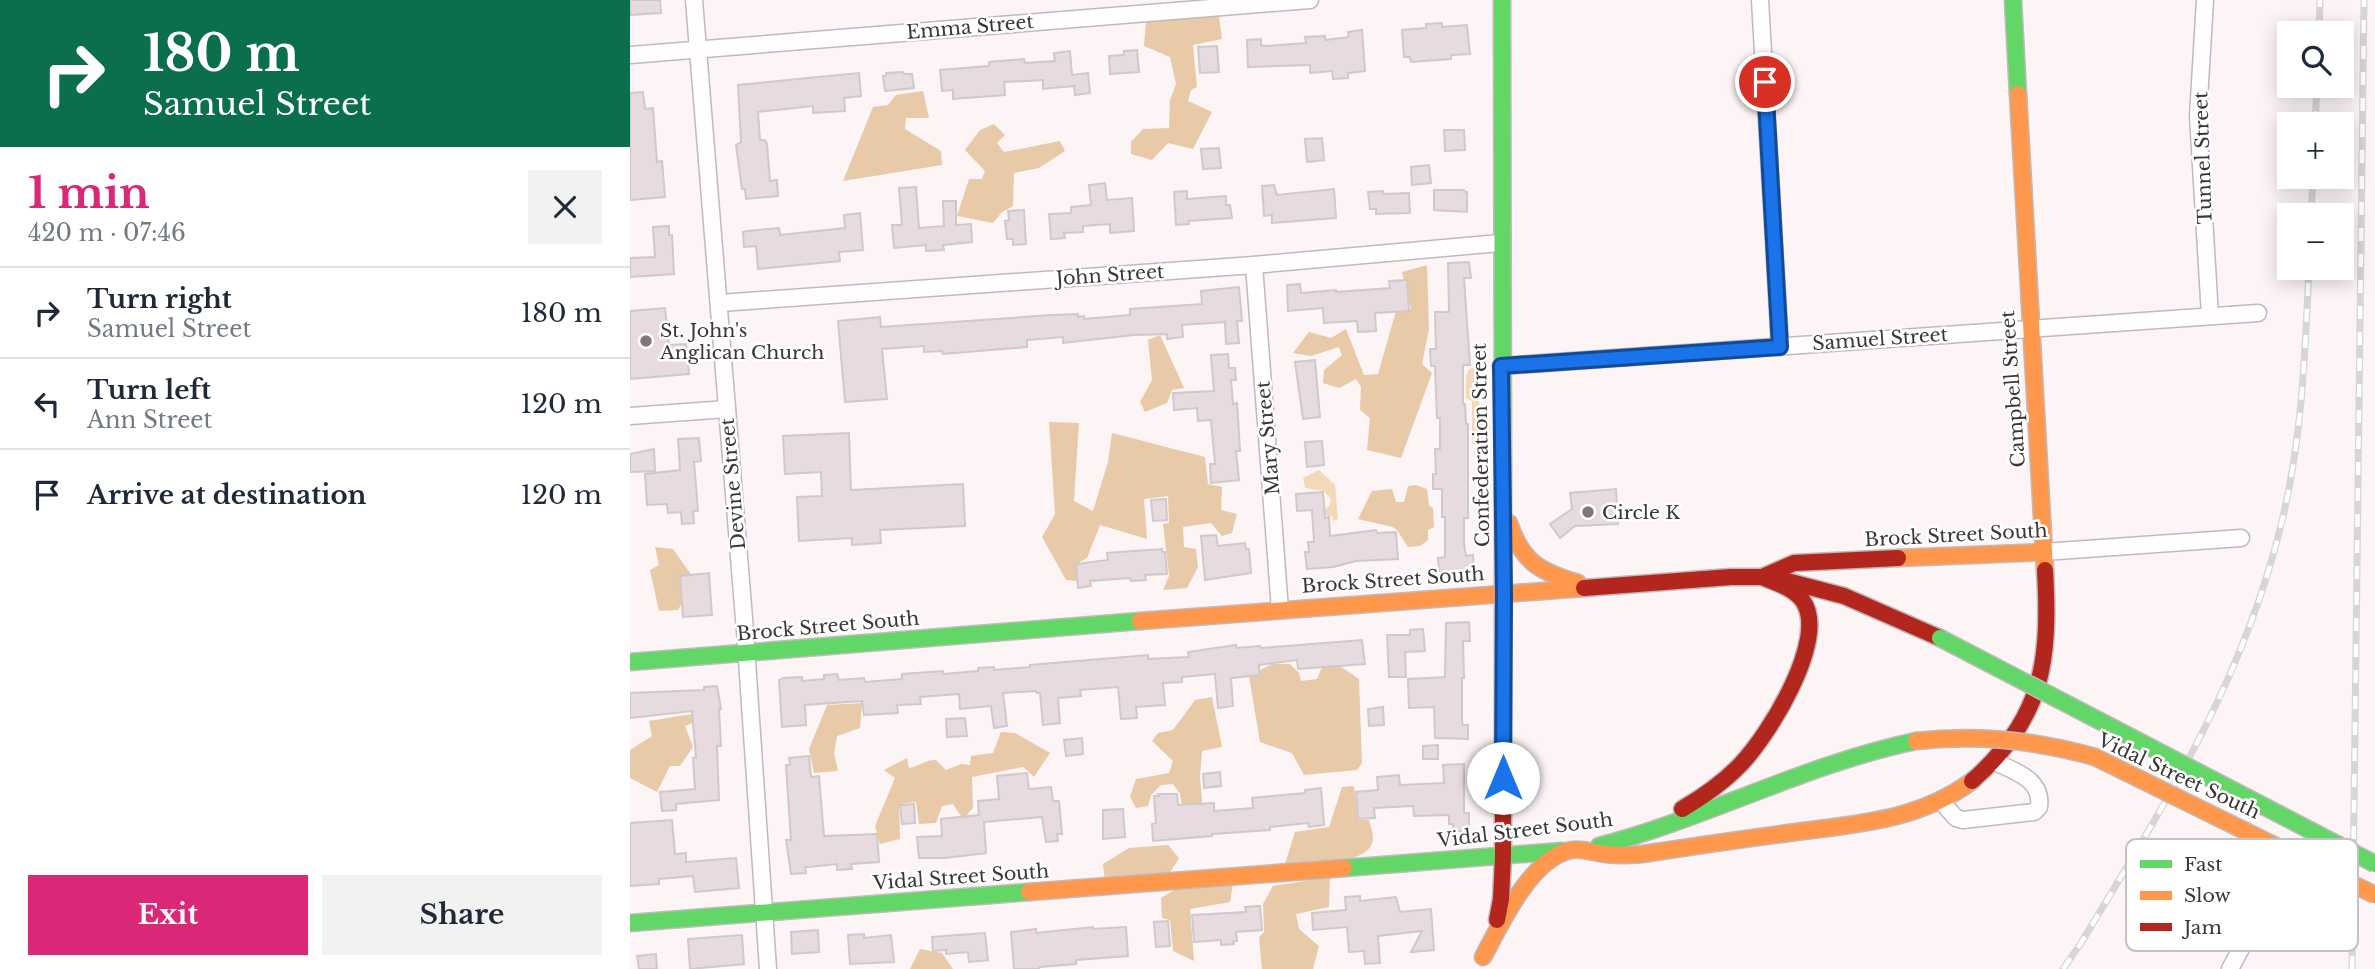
<!DOCTYPE html>
<html lang="en">
<head>
<meta charset="utf-8">
<style>
	:root { --surface:#fff; --page:#f2f2f3; --text:#1f2937; --muted:#747a83; --line:#e0e1e3; --accent:#db2777 }
	body { margin:0; font-family:"Libre Baskerville",serif; background:var(--page); color:var(--text); height:100vh; display:flex; flex-direction:column; font-size:26px; white-space:nowrap }
	* { box-sizing:border-box; margin:0 }
	p { font-size:23px; color:var(--muted) }
	.icon { flex:none; width:38px; height:38px; fill:none; stroke:currentColor; stroke-width:2; stroke-linecap:round; stroke-linejoin:round }
	.map { position:relative; flex:1; overflow:hidden }
	.panel { display:flex; flex-direction:column; background:var(--surface); width:630px }
	.panel>* { flex:none }
	.hud { background:#0b6e4f; color:#fff; overflow:hidden }
	.buttons { position:absolute; left:1647px; top:21px; display:grid; gap:14px }
	.buttons a { display:grid; place-items:center; width:77px; height:77px; border-radius:0px; background:var(--surface); box-shadow:0 4px 18px #0003; font-size:35px }
	.pin { position:absolute; display:grid; place-items:center; width:60px; height:60px; color:#fff; margin:-30px; border:4px solid #fff; border-radius:50%; box-shadow:0 2px 7px #0007 }
	.me { position:absolute; width:77px; margin:-38px; rotate:0deg; stroke-linejoin:round; filter:drop-shadow(0 0 5px #0008) }
	.turn { display:flex; align-items:center; gap:24px; height:147px; padding:0 28px; font-size:32px }
	.turn .icon { width:91px; height:91px; stroke-width:2.5 }
	.turn b { display:block; font-size:49px; line-height:60px }
	.round { display:grid; place-items:center; flex:none; width:74px; height:74px; border-radius:0px; background:var(--page) }
	.head { display:flex; align-items:center; justify-content:space-between; height:119px; padding:0 28px }
	h1 { font-size:42px; font-weight:800; line-height:52px; color:var(--accent) }
	.cta { display:flex; gap:14px; margin-top:auto; padding:14px 28px }
	.cta a { flex:1; height:80px; border-radius:0px; background:var(--accent); color:#fff; font-size:28px; font-weight:800; line-height:80px; text-align:center }
	.cta a+a { background:var(--page); color:var(--text) }
	ul { padding:0; list-style:none }
	li { display:flex; align-items:center; gap:21px; height:91px; padding:0 28px; border-top:2px solid var(--line) }
	li div { flex:1 }
	li b { display:block; font-size:26px }
	li em { font-style:normal }
	main { display:flex; flex:1; min-height:0 }
	.map>svg:first-child { display:block }
	.green { fill:#f4d8b8 }
	.forest { fill:#e8caa8 }
	.building { fill:#e7dbe0; stroke:#cfc9cb; stroke-width:2 }
	.lines { fill:none; stroke-linecap:round; stroke-linejoin:round }
	.street-casing { stroke:#c0baba; stroke-width:19 }
	.fast-casing { stroke:#c0baba; stroke-width:19 }
	.slow-casing { stroke:#c0baba; stroke-width:19 }
	.jam-casing { stroke:#c0baba; stroke-width:19 }
	.street { stroke:#fffdfe; stroke-width:16 }
	.fast { stroke:#63d668; stroke-width:16 }
	.slow { stroke:#ff974d; stroke-width:16 }
	.jam { stroke:#b3261e; stroke-width:16 }
	.rail-casing { stroke:#d7d5d5; stroke-width:7 }
	.rail { stroke:#fff; stroke-width:4.5; stroke-dasharray:13; stroke-linecap:butt }
	.fast-bridge-casing { stroke:#c0baba; stroke-width:19; stroke-linecap:butt }
	.slow-bridge-casing { stroke:#c0baba; stroke-width:19; stroke-linecap:butt }
	.fast-bridge { stroke:#63d668; stroke-width:16 }
	.slow-bridge { stroke:#ff974d; stroke-width:16 }
	.route-casing { stroke:#114b97; stroke-width:18 }
	.route { stroke:#1a73e8; stroke-width:12 }
	.poi-dot { fill:#7f7879; stroke:#fff; stroke-width:2.5 }
	.labels { text-anchor:middle; dominant-baseline:central; stroke-width:5; stroke-linejoin:round; paint-order:stroke }
	.street-label { font-size:19px; fill:#3c3636; stroke:#fff }
	.poi-label { font-size:19px; fill:#3c3636; stroke:#fff; text-anchor:start }
	.key { fill:#fff; stroke:#c4c3c3; stroke-width:2 }
	.key-label { font-size:19px; fill:#3c3636 }
</style>
</head>
<body>
<main>
<section class="panel">
<div class="hud">
<div class="turn"><svg class="icon" aria-label="right" viewBox="0 0 24 24"><path d="M7 20v-9h11M14 6l5 5-5 5"/></svg><div><b>180 m</b>Samuel Street</div></div>
</div>
<div class="head"><div><h1>1 min</h1><p>420 m · 07:46</p></div><a class="round"><svg class="icon" aria-label="close" viewBox="0 0 24 24"><path d="M6 6l12 12M18 6L6 18"/></svg></a></div>
<ul>
<li><svg class="icon" aria-label="right" viewBox="0 0 24 24"><path d="M7 20v-9h11M14 6l5 5-5 5"/></svg><div><b>Turn right</b><p>Samuel Street</p></div><em>180 m</em></li>
<li><svg class="icon" aria-label="left" viewBox="0 0 24 24"><path d="M17 20v-9H6M10 6l-5 5 5 5"/></svg><div><b>Turn left</b><p>Ann Street</p></div><em>120 m</em></li>
<li><svg class="icon" aria-label="arrive" viewBox="0 0 24 24"><path d="M6 21V4h12l-3 4 3 4H6"/></svg><div><b>Arrive at destination</b></div><em>120 m</em></li>
</ul>
<div class="cta"><a>Exit</a><a>Share</a></div>
</section>
<div class="map">
<svg width="1745" height="969" viewBox="0 0 1745 969">
	<rect width="100%" height="100%" fill="#fcf4f5"/>
	<g class="green">
		<path d="M851,366L856,372L855,389L847,397L851,408L849,423L860,424L859,442L850,447L842,444V401L836,398V376L839,369Z"/>
		<path d="M689,470L705,485L708,519L703,521L702,516H697L694,512L700,505L701,499L694,491L675,488L673,478Z"/>
	</g>
	<g class="forest">
		<path d="M574,2L589,17L592,39L563,45L567,87L561,90L558,101L582,112L563,149L538,143L522,160L501,154V142L513,129L539,128L540,100L546,84L540,57L514,46L517,8Z"/>
		<path d="M293,91L299,118H276L275,129L311,151L312,165L213,181L243,107L258,105L266,95Z"/>
		<path d="M364,124L375,135L367,143L374,152L430,141L435,151L409,168L384,173L383,206L372,212L363,223L327,216L339,179H352L355,171L335,150L350,130Z"/>
		<path d="M797,265L799,329L792,364L802,373L771,458L737,450L740,418L730,410L731,387L726,379L709,388L693,383L694,370L712,355L709,347L681,356L663,353L679,332L701,338L716,329L734,375L748,374L766,311L781,309L772,272Z"/>
		<path d="M530,335L554,388L542,390L537,403L515,412L510,402L522,380L518,340Z"/>
		<path d="M419,422L449,423L444,501L463,511L478,462L482,433L575,457L578,484L592,487L591,510L607,514L602,533L592,536L581,523L553,527L554,547L566,549L568,567L557,588L533,590L539,576L533,524L539,523L538,496L514,499L517,539L470,525L457,558L450,562L446,581L436,580L412,537L425,514Z"/>
		<path d="M786,485L797,489L799,506L803,508L804,527L798,530V540L790,546L778,547L767,530L763,527L728,519L742,491L762,489L766,502H774L778,486Z"/>
		<path d="M25,547L43,549L65,580L48,610L29,611L20,570L29,565Z"/>
		<path d="M694,662H704L729,679L732,763L727,770L674,775L662,753L630,742L619,676L642,664H660L669,673L671,681L687,679Z"/>
		<path d="M582,697L592,747L572,751L570,777L572,801L567,812L553,813L550,794L543,784L531,785L521,795L518,806L506,808L500,797L506,779L539,773L543,761L522,741L528,733L543,730L565,700Z"/>
		<path d="M232,703L230,728L207,736L204,753L208,771L184,773L179,749L197,705Z"/>
		<path d="M62,714L73,719L55,726L63,747L50,766H40L27,792L0,778V750L22,736L19,721Z"/>
		<path d="M371,732L385,733L420,753L404,777L393,767L342,777L343,808L333,819L323,804L312,806L306,823L289,824L286,802L269,804L270,839L250,844L245,826L265,778L254,770L277,758L279,768C290,766 295,760 306,760L316,770L331,764L340,765L341,756L363,753Z"/>
		<path d="M724,786L728,820H739C740,825 743,831 743,837C744,867 676,863 655,864L665,832L699,827L712,787Z"/>
		<path d="M538,845L549,858L538,876L475,882L473,864L499,848Z"/>
		<path d="M700,877L699,907L666,914L669,929L689,946L683,969H632L629,937L634,932L633,904L643,886Z"/>
		<path d="M603,883L600,902L560,909L564,961L543,951L540,920L532,918L531,898L544,890Z"/>
		<path d="M290,949L312,953L323,969H280Z"/>
	</g>
	<g class="building">
		<path d="M0,0H30L31,13L0,15Z"/>
		<path d="M812,23V27L837,25L840,54L821,55V59L781,62L780,57H774L772,30L796,28V24Z"/>
		<path d="M732,30L735,71L718,73V78L703,79L702,71L680,73V65L618,67L617,40L631,39V45L635,46L676,43L675,37L695,36V40L719,37L718,32Z"/>
		<path d="M587,46L589,72L570,73L568,47Z"/>
		<path d="M507,50L509,72L480,74L479,56L494,55V51Z"/>
		<path d="M440,51L442,75L458,73L460,93L445,95L444,86L413,89V80L374,82L375,95L323,99V90L312,91L310,70L359,66V62L394,59L395,63L425,61L424,53Z"/>
		<path d="M273,72L274,74H282L284,88L255,91L253,76H256V73Z"/>
		<path d="M229,73L231,96L214,98L215,111L183,113V106L128,112L130,140H135L137,144L140,181L147,180L148,196L116,199L115,189H112L106,145L111,142L108,85Z"/>
		<path d="M13,92L15,109L23,108L27,162L32,161L35,197L0,200V93Z"/>
		<path d="M814,130H834L835,150L815,151Z"/>
		<path d="M692,138L694,160L677,162L675,139Z"/>
		<path d="M589,148L591,168L573,169L571,149Z"/>
		<path d="M799,165L801,183L782,185L781,167Z"/>
		<path d="M475,183L477,200L502,198L504,231L480,233V224L453,226V232L434,233L435,238L421,239L419,214L441,213V207L461,205L459,185Z"/>
		<path d="M644,185L647,195L704,189L706,218L642,223V215L634,216L632,186Z"/>
		<path d="M286,187L289,228L314,226L313,201H326V225L341,224L342,242L313,245L314,250L296,251V245L264,248L262,225H272L269,188Z"/>
		<path d="M804,190H834V192H837V212L804,210Z"/>
		<path d="M557,191V199L596,196V205H600L602,218L558,221L559,224L546,225L544,192Z"/>
		<path d="M753,191V194L779,193L780,213L746,214V209H740L738,192Z"/>
		<path d="M394,210L396,244L383,245V239H377L375,221L379,220L378,211Z"/>
		<path d="M230,213L233,250L209,252L210,261L128,269L126,246L114,247L113,232L117,231L149,228L150,235L215,228L214,215Z"/>
		<path d="M39,226V235H42L44,274L0,277V258L25,257L23,227Z"/>
		<path d="M839,262L841,278H834L840,365H833V404H835L836,424H838V518H834V544L836,556L843,555L844,570L809,573L808,558L815,557V517H812V489H803V474H806L805,449H810V418H807L805,366H801L800,349H806L805,312H819L818,263Z"/>
		<path d="M777,280L779,311L745,313L746,331L728,332L727,321L694,323L693,308L658,311L657,285L670,284L671,293L706,290V292L760,288L759,281Z"/>
		<path d="M609,287L612,321H607L609,343L596,344L595,322L552,325L553,337L537,339V334L504,335L433,343V337L397,340V347L313,354L312,351L294,352V346L252,349L257,399L215,402L208,321L250,317L251,327L422,315L448,314V317L454,316V319L500,315V309L572,304L571,291Z"/>
		<path d="M35,308L39,345L56,344L59,374L0,379V311Z"/>
		<path d="M598,354L599,368H605L606,380H601L603,404L607,403L608,417L610,451H606L609,480L581,483L580,464H585L581,420L568,421L567,408L544,410L543,393L584,391L581,355Z"/>
		<path d="M685,360L690,417L673,419L665,362Z"/>
		<path d="M219,433L221,490L333,484L335,526L250,530L251,543L222,545V538L169,541L167,497L192,496L191,472L155,474L153,436Z"/>
		<path d="M69,438L71,461L64,462L68,511H63L64,523L52,524L51,512L38,513L37,504L17,505L15,474L50,470L48,439Z"/>
		<path d="M692,441L694,465L677,467L675,442Z"/>
		<path d="M24,449L25,471L0,472V454Z"/>
		<path d="M986,489L988,524L945,526L930,538L920,524L942,509L940,493Z"/>
		<path d="M693,492L695,518L699,517L700,536L746,530L747,533L766,532L768,559L726,561L703,567L677,569L675,552H679L678,542H684L682,510L667,511L666,494Z"/>
		<path d="M536,499L537,520L523,521L521,500Z"/>
		<path d="M586,535L588,546L615,543L616,549H619L621,573L575,580L571,536Z"/>
		<path d="M532,549V552H535L537,574L515,575L516,580L501,581L500,578L460,581L461,586L448,588L446,564L478,560L477,553Z"/>
		<path d="M79,573L82,615L53,617L50,576Z"/>
		<path d="M839,622L840,641H833L834,678H832V722L833,725H838V739L805,738L804,707L779,708L778,679L815,677L816,623Z"/>
		<path d="M793,629L795,651L775,652L776,677H759L757,635H780V630Z"/>
		<path d="M732,640L735,664L668,669L667,660L629,665V675L601,678L603,706L588,708L585,674L552,677V682L533,683L535,705L506,707L507,718L491,719L488,687L450,690L451,696L428,698L430,723L413,725L410,693H407L406,691L373,693L377,726L364,728L361,706L330,709L329,694L290,697L291,704L267,705L268,713L234,715L232,701L175,705L176,725L152,727L149,680L153,678L172,677V681L194,679V675L207,674L209,680L234,678L235,682L272,679V674L313,671V674L348,671V668L364,667V670L400,667V665L518,655V659L559,657L558,652L606,645V648L630,646L631,648Z"/>
		<path d="M87,686L91,709H89L91,746H87L89,800L46,804V810L32,811L30,792L65,789L63,758L66,757L62,711L0,718V693L74,690V687Z"/>
		<path d="M753,707L754,725L739,726L738,709Z"/>
		<path d="M335,718L337,736L317,737L316,719Z"/>
		<path d="M452,738L453,754L436,756L434,740Z"/>
		<path d="M808,745V759H793V746Z"/>
		<path d="M179,756L181,777L189,776L194,836L247,834L249,862L221,864L222,869L207,870V864L178,867H175L176,873L161,874L156,840H161L156,765H160L159,758Z"/>
		<path d="M834,764V813H839V831H823V824H819V815L784,816L783,806L744,808L745,818L728,819L726,792L748,790L747,777L769,775L770,785L814,783L813,765Z"/>
		<path d="M590,772L591,786L574,788L573,774Z"/>
		<path d="M397,773L399,789L421,787L423,801H429L432,834H427L428,841L416,842L412,817L354,822L356,853L315,858H289L287,837L312,836L311,819L349,815L348,801L369,799L367,776Z"/>
		<path d="M691,788L694,825L679,827L678,823L640,827V830L582,834V836L523,841L522,824L526,823L524,796H529L528,794H547L548,805L584,803V811L623,808L622,798L675,793V790Z"/>
		<path d="M284,804L285,823L272,824L270,805Z"/>
		<path d="M493,809L495,837L473,839V810Z"/>
		<path d="M42,820L45,854L56,853V862L106,858L109,888L65,892L63,876L29,879V884L0,886V823Z"/>
		<path d="M730,896V901L766,897L770,912L801,909L804,950L781,952L792,931L748,936L750,963L735,964L734,951L719,952L717,927L683,930L682,913L716,910L715,897Z"/>
		<path d="M630,906L632,930L606,932L607,941H603L604,944L591,945V940L564,942L562,915L616,912L615,907Z"/>
		<path d="M538,921L540,946L526,947L524,922Z"/>
		<path d="M463,927V929L496,927L498,956L446,960V964L409,967V969H384L381,932L406,929V933Z"/>
		<path d="M188,930L189,952L162,954L161,932Z"/>
		<path d="M355,933L358,960L339,962L338,952L316,954V950L303,951L302,937Z"/>
		<path d="M234,934V938L261,935L264,962L220,964L218,935Z"/>
		<path d="M112,935L114,964L60,969L58,939Z"/>
		<path d="M26,954L27,969H9L7,956Z"/>
	</g>
	<g class="lines">
		<defs>
			<g id="street">
				<path d="M64,0L115,631L138,969"/>
				<path d="M1130,0L1150,347"/>
				<path d="M1575,0L1568,116L1580,316"/>
				<path d="M0,55L680,0"/>
				<path d="M624,265L650,610"/>
				<path d="M90,303L624,265L870,243"/>
				<path d="M871,366L1628,313"/>
				<path d="M0,416L97,409"/>
				<path d="M1414,552L1611,538"/>
				<path d="M1311,801L1326,818L1333,820L1404,812L1409,807C1413,779 1384,771 1363,761"/>
				<path d="M1600,969L1616,939L1627,901"/>
			</g>
			<g id="fast">
				<path d="M872,0L873,469"/>
				<path d="M1383,0L1388,94"/>
				<path d="M0,662L510,621"/>
				<path d="M969,846C1077,818 1176,764 1286,741"/>
				<path d="M714,868L932,851"/>
				<path d="M0,923L399,892"/>
			</g>
			<g id="slow">
				<path d="M1388,94L1415,570"/>
				<path d="M879,523C892,562 910,572 948,583"/>
				<path d="M1268,558L1414,552"/>
				<path d="M510,621L954,588"/>
				<path d="M399,892L714,868"/>
				<path d="M853,957C871,924 901,857 942,850C952,848 964,853 975,854C987,856 1000,855 1013,854C1059,847 1106,840 1152,834C1221,824 1285,823 1342,781"/>
			</g>
			<g id="jam">
				<path d="M1153,580L1214,596L1310,638"/>
				<path d="M954,588L1101,577H1132L1164,563L1268,558"/>
				<path d="M1342,781C1414,718 1420,660 1415,570"/>
				<path d="M1052,809C1074,796 1094,782 1111,764C1138,736 1199,639 1173,601C1164,588 1146,583 1132,577"/>
				<path d="M867,920L871,899L873,857V469"/>
			</g>
		</defs>
		<use href="#street" class="street-casing"/>
		<use href="#fast" class="fast-casing"/>
		<use href="#slow" class="slow-casing"/>
		<use href="#jam" class="jam-casing"/>
		<use href="#street" class="street"/>
		<use href="#fast" class="fast"/>
		<use href="#slow" class="slow"/>
		<use href="#jam" class="jam"/>
		<defs>
			<g id="rail">
				<path d="M1689,33L1690,0"/>
				<path d="M1685,124L1687,86"/>
				<path d="M1681,215L1683,177"/>
				<path d="M1433,969L1451,943C1533,807 1613,682 1651,525C1672,441 1675,354 1679,268"/>
				<path d="M1722,969L1734,0"/>
			</g>
		</defs>
		<use href="#rail" class="rail-casing"/>
		<use href="#rail" class="rail"/>
		<defs>
			<path id="fast-bridge" d="M1310,638L1745,864"/>
			<path id="slow-bridge" d="M1286,741C1348,734 1405,740 1465,757L1745,895"/>
		</defs>
		<use href="#fast-bridge" class="fast-bridge-casing"/>
		<use href="#slow-bridge" class="slow-bridge-casing"/>
		<use href="#fast-bridge" class="fast-bridge"/>
		<use href="#slow-bridge" class="slow-bridge"/>
	</g>
	<g class="lines">
		<defs>
			<path id="route" d="M873,778L874,593L871,366L1150,347L1135,82"/>
		</defs>
		<use href="#route" class="route-casing"/>
		<use href="#route" class="route"/>
	</g>
	<g class="poi-dot">
		<circle cx="16" cy="341" r="7"/>
		<circle cx="958" cy="512" r="7"/>
	</g>
	<g class="labels">
		<g class="street-label">
			<text transform="translate(340 27) rotate(-5)">Emma Street</text>
			<text transform="translate(1573 158) rotate(-92)">Tunnel Street</text>
			<text transform="translate(480 275) rotate(-4)">John Street</text>
			<text transform="translate(1250 339) rotate(-4)">Samuel Street</text>
			<text transform="translate(1383 389) rotate(-94)">Campbell Street</text>
			<text transform="translate(638 438) rotate(-95)">Mary Street</text>
			<text transform="translate(851 445) rotate(-91)">Confederation Street</text>
			<text transform="translate(103 484) rotate(-95)">Devine Street</text>
			<text transform="translate(1326 535) rotate(-3)">Brock Street South</text>
			<text transform="translate(763 580) rotate(-4)">Brock Street South</text>
			<text transform="translate(198 626) rotate(-5)">Brock Street South</text>
			<text transform="translate(1549 776) rotate(25)">Vidal Street South</text>
			<text transform="translate(895 830) rotate(-7)">Vidal Street South</text>
			<text transform="translate(331 877) rotate(-4)">Vidal Street South</text>
		</g>
		<g class="poi-label">
			<text x="30" y="330">St. John's<tspan x="30" dy="22">Anglican Church</tspan></text>
			<text x="972" y="512">Circle K</text>
		</g>
	</g>
	<rect x="1496" y="839" width="232" height="112" rx="10" class="key"/>
	<rect x="1510" y="860" width="32" height="8" fill="#63d668"/>
	<rect x="1510" y="891" width="32" height="9" fill="#ff974d"/>
	<rect x="1510" y="923" width="32" height="8" fill="#b3261e"/>
	<g class="key-label">
		<text x="1554" y="871">Fast</text>
		<text x="1554" y="902">Slow</text>
		<text x="1554" y="934">Jam</text>
	</g>
</svg>
<div class="buttons">
<a><svg class="icon" aria-label="search" viewBox="0 0 24 24"><circle cx="10" cy="10" r="6"/><path d="M15 15l6 6"/></svg></a>
<a>+</a>
<a>−</a>
</div>
<div class="pin" style="left:1135px;top:82px;background:#d93025"><svg class="icon" aria-label="arrive" viewBox="0 0 24 24"><path d="M6 21V4h12l-3 4 3 4H6"/></svg></div>
<svg class="me" style="left:873px;top:778px" viewBox="-20 -20 40 40"><circle r="19" fill="#fff"/><path d="M0-13L10 11 0 6-10 11z" fill="#1a73e8"/></svg>
</div>
</main>
</body>
</html>
